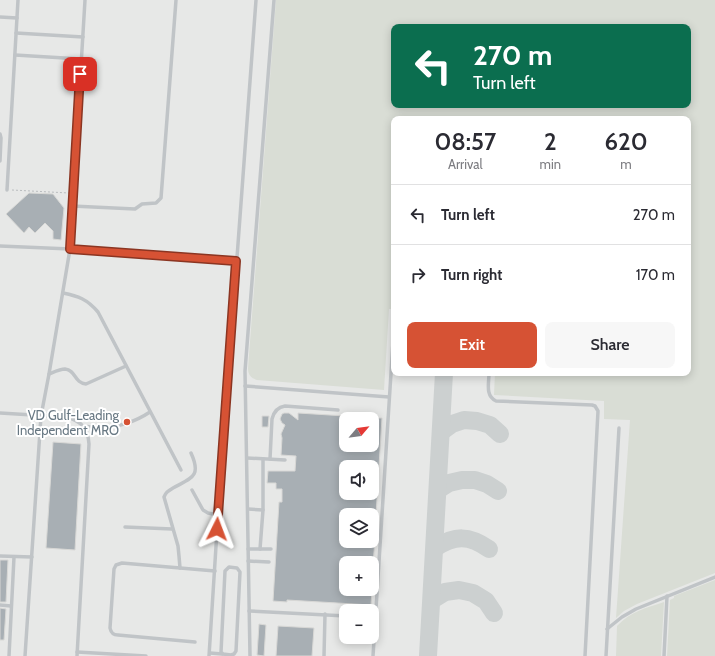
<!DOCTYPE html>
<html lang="en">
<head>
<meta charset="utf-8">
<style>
	:root { --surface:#fff; --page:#f7f7f7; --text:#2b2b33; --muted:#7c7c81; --line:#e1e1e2; --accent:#d65234 }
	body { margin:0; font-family:Cabin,sans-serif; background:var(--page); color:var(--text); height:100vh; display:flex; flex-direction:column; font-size:15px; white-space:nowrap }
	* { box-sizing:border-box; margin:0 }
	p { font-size:13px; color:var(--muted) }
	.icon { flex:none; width:22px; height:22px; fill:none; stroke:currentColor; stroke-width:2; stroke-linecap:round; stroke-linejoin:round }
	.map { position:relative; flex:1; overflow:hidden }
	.sheet { position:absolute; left:391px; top:116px; width:300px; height:260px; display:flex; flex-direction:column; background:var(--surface); border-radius:8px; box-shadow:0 2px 10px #0003 }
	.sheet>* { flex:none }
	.guide { position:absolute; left:391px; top:24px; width:300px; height:84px; border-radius:8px; box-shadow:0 2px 10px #0003; background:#0b6e4f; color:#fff; overflow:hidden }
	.needle { width:26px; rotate:61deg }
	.tools { position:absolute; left:339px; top:412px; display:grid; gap:8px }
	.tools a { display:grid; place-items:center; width:40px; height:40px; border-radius:8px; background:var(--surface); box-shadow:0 2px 10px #0003; font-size:20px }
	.pin { position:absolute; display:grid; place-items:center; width:34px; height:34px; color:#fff; margin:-17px; border-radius:8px; box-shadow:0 2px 6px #0006 }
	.me { position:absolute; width:44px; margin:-22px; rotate:3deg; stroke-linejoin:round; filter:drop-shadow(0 0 3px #0008) }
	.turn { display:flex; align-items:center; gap:14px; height:84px; padding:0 16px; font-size:18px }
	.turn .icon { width:52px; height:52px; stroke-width:2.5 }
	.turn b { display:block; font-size:28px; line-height:34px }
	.eta { display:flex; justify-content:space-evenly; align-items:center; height:68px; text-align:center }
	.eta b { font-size:24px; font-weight:600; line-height:28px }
	.primary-button { display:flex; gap:8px; margin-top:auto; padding:8px 16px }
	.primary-button a { flex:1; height:46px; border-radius:8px; background:var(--accent); color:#fff; font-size:16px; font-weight:600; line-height:46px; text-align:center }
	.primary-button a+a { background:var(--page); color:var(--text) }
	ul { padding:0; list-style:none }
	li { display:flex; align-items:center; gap:12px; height:60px; padding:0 16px; border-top:1px solid var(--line) }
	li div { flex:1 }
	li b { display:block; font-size:15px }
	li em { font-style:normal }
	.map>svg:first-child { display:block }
	.built { fill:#e7e8e7; fill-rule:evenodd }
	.green { fill:#d9ddd5; fill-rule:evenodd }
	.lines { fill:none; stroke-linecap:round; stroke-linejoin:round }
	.taxiway { stroke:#ccd0d0; stroke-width:18 }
	.building { fill:#a8afb4; stroke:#d8d8d6; fill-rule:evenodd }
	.path { stroke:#babdbf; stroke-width:1; stroke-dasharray:2 2; stroke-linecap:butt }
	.service { stroke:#c0c4c7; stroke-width:3.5 }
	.route-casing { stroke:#8b3522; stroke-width:10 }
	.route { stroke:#d65234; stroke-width:7 }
	.poi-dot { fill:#d65234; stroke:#fff; stroke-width:1.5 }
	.labels { text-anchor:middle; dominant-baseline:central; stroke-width:4; stroke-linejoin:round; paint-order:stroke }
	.poi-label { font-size:13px; fill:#687883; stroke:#fff; text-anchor:end }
</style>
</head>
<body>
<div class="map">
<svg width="715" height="656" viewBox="0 0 715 656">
	<rect width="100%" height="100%" fill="#f7f7f4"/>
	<path class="built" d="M0,0H715V656H0ZM394,27H688V105H394ZM394,119H688V373H394ZM346,419H372V445H346ZM346,467H372V493H346ZM346,515H372V541H346ZM346,563H372V589H346ZM346,611H372V637H346Z"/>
	<g class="green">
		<path d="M276,0H715V573L637,604L624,611L616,618L630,420L604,419V401L494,395L495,373H688V119H394V309H389L384,390L257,380C251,378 248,375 248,368ZM394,27H688V105H394Z"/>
		<path d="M715,580V656H667L670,600L674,598V596Z"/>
		<path d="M664,602L661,656H616L617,626C631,611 646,608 664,602Z"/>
	</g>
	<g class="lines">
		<g class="taxiway">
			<path d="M441,432L452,424L464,420L477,421L490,425L500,434"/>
			<path d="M438,490L449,483L462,480H475L487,484L498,491"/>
			<path d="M435,548C455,535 469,535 489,549"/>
			<path d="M432,600L445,592L459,590L473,593L486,601L494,613"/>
			<path d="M428,656L444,373"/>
		</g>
	</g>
	<g class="building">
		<path d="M29,193L53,194L64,208L61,240L53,239V231L45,223L35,233L29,227L24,233L6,214Z"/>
		<path d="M284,413H289L298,420V413L346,416V445H372V418H382L376,515H346V541H375L373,563H346V589H372L371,605L287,600V602L273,601L279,502H282V489H276V483H267L268,471H295L296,456L281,455L282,438L281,434L285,425L282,423L280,419L282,414ZM346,467H372V493H346Z"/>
		<path d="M262,416H269L268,427H262Z"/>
		<path d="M53,442L81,444L75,550L46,548Z"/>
		<path d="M0,560H8L6,602H0Z"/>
		<path d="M0,608L6,609L4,640H0Z"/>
		<path d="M259,624L266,625L264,656L257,655Z"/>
		<path d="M278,626L314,628L312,656H276Z"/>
	</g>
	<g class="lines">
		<path class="path" d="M12,190L69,193"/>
		<g class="service">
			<path d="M0,17L17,18"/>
			<path d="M16,33L83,37"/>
			<path d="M15,55L81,59"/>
			<path d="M0,134L1,138L0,161"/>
			<path d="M7,190L18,0"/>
			<path d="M72,206L135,209L142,204L156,203L161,198L176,0"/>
			<path d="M0,246L70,249L236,261"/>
			<path d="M63,293C78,296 87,299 98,312L181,470"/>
			<path d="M489,373C489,383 485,396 496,401L592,405L595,406L598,411L585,656"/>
			<path d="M49,374C54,372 60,369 65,369C76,370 74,383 86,384L126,366"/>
			<path d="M245,386L389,397"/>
			<path d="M0,413L66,417C82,421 88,429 89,444L77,656"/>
			<path d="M83,426C108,430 129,426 150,412"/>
			<path d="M247,458L285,460"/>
			<path d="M270,459L272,419C274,411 278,407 285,406L338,410"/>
			<path d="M192,490L203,510L208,513L218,515"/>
			<path d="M248,509L263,510"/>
			<path d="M125,527L172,529"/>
			<path d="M248,549H271"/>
			<path d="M260,549L263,510V459"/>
			<path d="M0,556L32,557"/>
			<path d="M248,561L269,562"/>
			<path d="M229,567L237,568L240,572L236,651L234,654L231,655L223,654L221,652L225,571Z"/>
			<path d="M180,568L179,556L178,546L164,497C166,492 168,491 173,488C191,478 202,477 191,453"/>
			<path d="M0,605L11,606"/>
			<path d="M249,611L346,616"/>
			<path d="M607,629L622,617L636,609L715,577"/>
			<path d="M195,642L118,635C113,635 111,633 110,628L114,569L116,565L122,563L215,571"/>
			<path d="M77,652L146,656"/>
			<path d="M210,653L222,654"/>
			<path d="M9,656L14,557"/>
			<path d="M25,656L41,416L49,374L70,249L85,0"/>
			<path d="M209,656L218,515L256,0"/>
			<path d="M250,656L245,371L274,0"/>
			<path d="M324,656L325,614"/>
			<path d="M373,656L394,326"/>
			<path d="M606,656L619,428"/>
			<path d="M664,656L667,596"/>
		</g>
	</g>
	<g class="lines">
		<defs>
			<path id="route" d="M80,74L70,249L236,261L217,529"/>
		</defs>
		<use href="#route" class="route-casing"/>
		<use href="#route" class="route"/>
	</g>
	<circle class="poi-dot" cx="127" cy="422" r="4"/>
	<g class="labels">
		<g class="poi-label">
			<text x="119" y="415">VD Gulf-Leading<tspan x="119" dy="15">Independent MRO</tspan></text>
		</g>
	</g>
</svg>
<div class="tools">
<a><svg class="needle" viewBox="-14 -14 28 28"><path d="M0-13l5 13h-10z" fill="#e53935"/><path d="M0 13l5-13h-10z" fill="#7c7c81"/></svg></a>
<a><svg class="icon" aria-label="sound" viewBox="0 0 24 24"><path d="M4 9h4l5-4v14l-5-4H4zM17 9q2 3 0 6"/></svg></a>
<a><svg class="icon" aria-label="layers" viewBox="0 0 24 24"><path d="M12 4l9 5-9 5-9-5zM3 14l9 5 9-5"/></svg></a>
<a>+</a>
<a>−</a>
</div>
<div class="pin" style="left:80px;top:74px;background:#d93025"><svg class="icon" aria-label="arrive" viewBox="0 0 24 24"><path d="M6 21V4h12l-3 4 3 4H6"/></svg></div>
<svg class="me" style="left:217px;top:529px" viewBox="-20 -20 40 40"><path d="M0-17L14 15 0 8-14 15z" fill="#d65234" stroke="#fff" stroke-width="4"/></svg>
<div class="guide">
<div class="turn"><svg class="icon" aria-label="left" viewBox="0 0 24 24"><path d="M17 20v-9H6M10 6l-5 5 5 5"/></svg><div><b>270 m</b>Turn left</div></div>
</div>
<section class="sheet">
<div class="eta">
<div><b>08:57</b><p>Arrival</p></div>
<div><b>2</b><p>min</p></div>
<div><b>620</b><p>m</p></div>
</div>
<ul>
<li><svg class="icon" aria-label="left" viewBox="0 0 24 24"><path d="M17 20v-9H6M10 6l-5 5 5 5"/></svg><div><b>Turn left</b></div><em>270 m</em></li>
<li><svg class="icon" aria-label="right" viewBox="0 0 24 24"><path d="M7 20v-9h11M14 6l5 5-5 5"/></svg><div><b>Turn right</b></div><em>170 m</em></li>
</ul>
<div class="primary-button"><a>Exit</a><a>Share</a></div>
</section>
</div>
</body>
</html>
